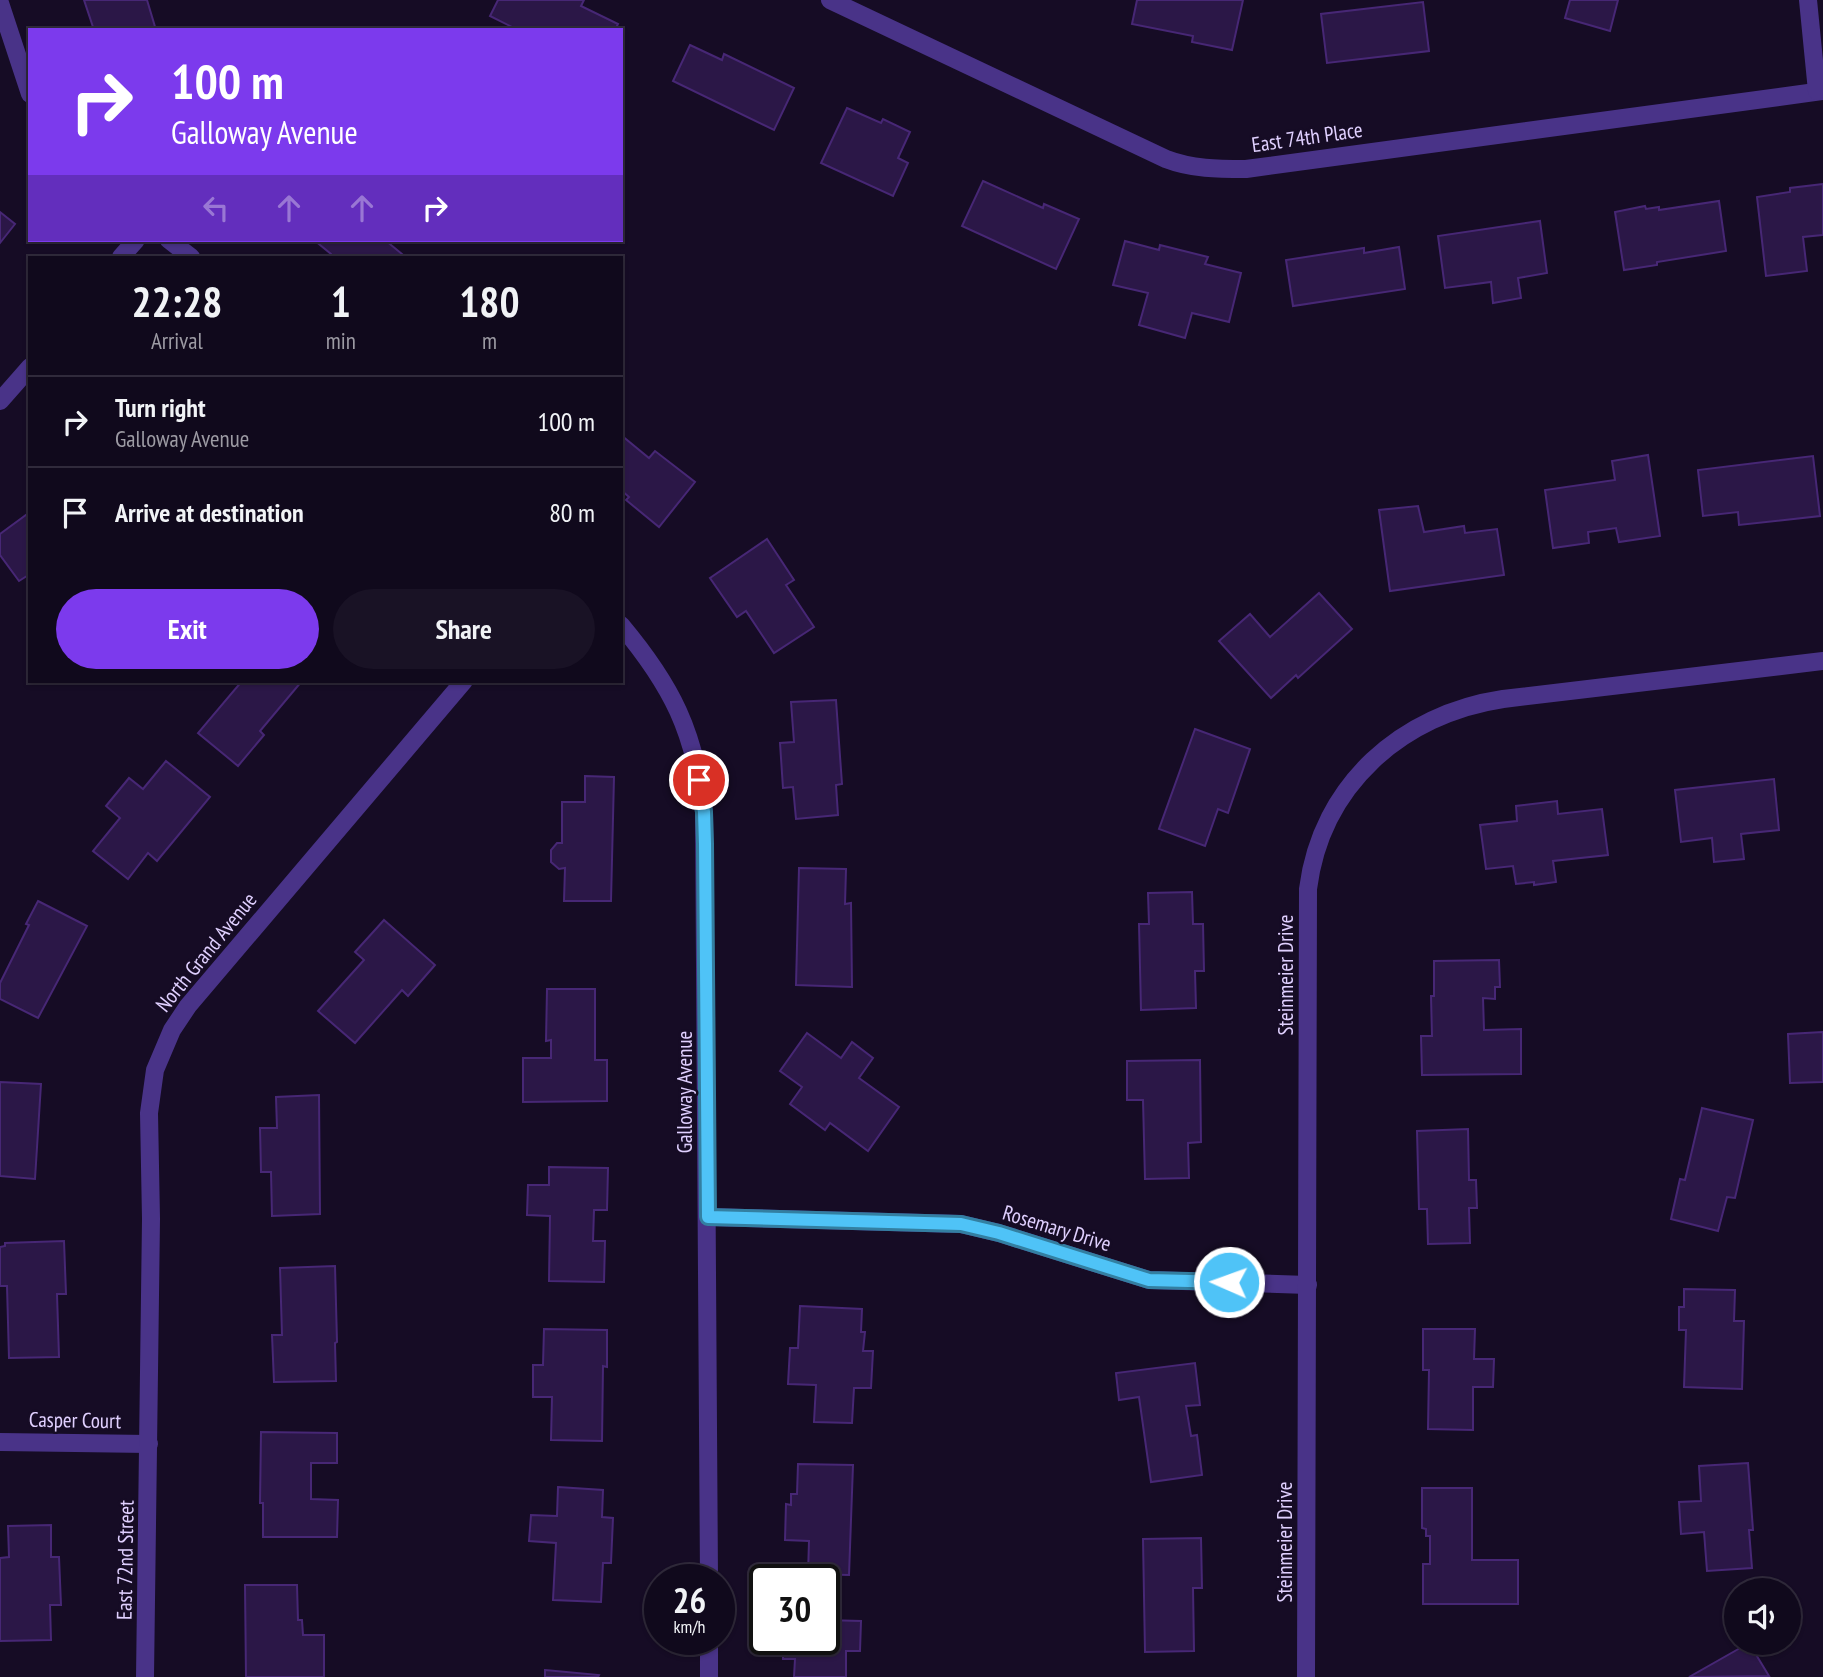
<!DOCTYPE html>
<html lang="en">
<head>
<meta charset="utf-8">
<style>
	:root { --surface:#10091c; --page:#191225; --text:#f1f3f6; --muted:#9c9aa3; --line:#302a3b; --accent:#7c3aed }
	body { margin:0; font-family:"PT Sans Narrow",sans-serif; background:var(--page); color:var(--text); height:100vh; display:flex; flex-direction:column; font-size:26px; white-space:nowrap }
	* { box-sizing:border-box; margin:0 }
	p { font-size:23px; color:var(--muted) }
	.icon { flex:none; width:38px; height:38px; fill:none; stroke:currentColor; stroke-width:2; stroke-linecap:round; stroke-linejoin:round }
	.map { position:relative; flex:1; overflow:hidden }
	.panel { position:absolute; left:28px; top:256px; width:595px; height:427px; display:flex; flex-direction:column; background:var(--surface); border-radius:0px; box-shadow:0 2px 5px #0004,0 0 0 2px var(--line) }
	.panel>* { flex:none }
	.guide { position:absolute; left:28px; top:28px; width:595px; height:214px; border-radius:0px; box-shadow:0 2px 5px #0004,0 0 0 2px var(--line); background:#7c3aed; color:#fff; overflow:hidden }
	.tools { position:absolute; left:1724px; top:1578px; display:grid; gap:14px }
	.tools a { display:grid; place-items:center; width:77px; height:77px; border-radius:50%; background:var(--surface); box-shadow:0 2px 5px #0004,0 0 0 2px var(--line); font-size:35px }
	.speed { position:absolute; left:644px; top:1564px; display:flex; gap:14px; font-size:35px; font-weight:700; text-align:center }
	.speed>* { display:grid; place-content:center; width:91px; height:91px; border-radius:50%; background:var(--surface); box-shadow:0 2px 5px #0004,0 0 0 2px var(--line); line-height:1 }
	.speed small { font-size:18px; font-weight:400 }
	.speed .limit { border:4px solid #111; border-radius:10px; background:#fff; color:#111 }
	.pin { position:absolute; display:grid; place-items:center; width:60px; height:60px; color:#fff; margin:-30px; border:4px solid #fff; border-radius:50%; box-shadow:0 2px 7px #0007 }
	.me { position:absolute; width:77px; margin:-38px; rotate:272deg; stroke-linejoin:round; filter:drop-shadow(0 0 5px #0008) }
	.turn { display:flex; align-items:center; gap:24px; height:147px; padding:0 28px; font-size:32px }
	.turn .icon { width:91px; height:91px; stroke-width:2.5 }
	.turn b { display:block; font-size:49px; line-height:60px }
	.lanes { display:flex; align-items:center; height:66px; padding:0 28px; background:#0003; justify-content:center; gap:35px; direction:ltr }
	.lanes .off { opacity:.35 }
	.eta { display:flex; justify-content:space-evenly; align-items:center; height:119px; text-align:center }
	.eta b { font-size:42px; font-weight:700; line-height:49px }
	.button { display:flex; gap:14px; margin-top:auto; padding:14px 28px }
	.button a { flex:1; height:80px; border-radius:42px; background:var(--accent); color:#fff; font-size:28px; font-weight:700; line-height:80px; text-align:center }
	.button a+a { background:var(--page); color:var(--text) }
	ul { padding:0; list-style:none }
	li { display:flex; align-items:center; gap:21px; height:91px; padding:0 28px; border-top:2px solid var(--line) }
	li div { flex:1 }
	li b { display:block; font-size:26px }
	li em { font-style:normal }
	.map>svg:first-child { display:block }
	.building { fill:#2b1747; stroke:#472775; stroke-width:2 }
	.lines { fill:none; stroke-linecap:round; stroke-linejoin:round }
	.street { stroke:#493388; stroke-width:18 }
	.route-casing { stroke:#337fa1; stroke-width:18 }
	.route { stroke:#4fc3f7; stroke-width:12 }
	.labels { text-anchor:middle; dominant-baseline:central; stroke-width:5; stroke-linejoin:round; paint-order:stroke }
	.street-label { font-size:21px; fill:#e0d0ff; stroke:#160c25 }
</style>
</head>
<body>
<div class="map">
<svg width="1823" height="1677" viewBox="0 0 1823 1677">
	<rect width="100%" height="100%" fill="#160c25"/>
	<g class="building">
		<path d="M84,0H147L156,30H94Z"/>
		<path d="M498,0H584L581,6L618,24L615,30H518L490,16Z"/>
		<path d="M1137,0H1243L1232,50L1192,42L1193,36L1132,24Z"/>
		<path d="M1570,0H1618L1610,31L1565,18Z"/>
		<path d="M1423,2L1429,51L1327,63L1321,14Z"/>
		<path d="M690,45L722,60L724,54L794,88L774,130L673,81Z"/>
		<path d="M847,108L881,123L883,119L910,132L898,158L908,163L893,196L821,163Z"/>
		<path d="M983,181L1043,208L1044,204L1079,219L1056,269L962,226Z"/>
		<path d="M1823,184V235L1803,237L1807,271L1766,276L1757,197L1790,192V188Z"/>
		<path d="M1719,201L1726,251L1657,262V265L1624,270L1615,212L1645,206L1646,209L1659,207V210Z"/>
		<path d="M0,212L15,224L0,243Z"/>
		<path d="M1540,221L1547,273L1518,278L1521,298L1493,303L1491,282L1445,288L1438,236Z"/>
		<path d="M314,240H385L402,254L399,257H331V254Z"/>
		<path d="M1125,241L1159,250L1160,245L1208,257L1205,264L1241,273L1229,322L1192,313L1185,338L1139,325L1148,293L1113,285Z"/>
		<path d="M1399,247L1405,289L1293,306L1286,260L1364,248V253Z"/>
		<path d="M621,435L649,458L655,451L695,482L659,527L626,500L629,497L621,490Z"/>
		<path d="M1648,455L1660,536L1619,542L1616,528L1588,532L1589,543L1553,548L1545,490L1615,480L1612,461Z"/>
		<path d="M1813,456L1820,516L1739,525L1738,512L1703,516L1698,470Z"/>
		<path d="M1418,506L1424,532L1464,526L1465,533L1497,529L1504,575L1390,591L1379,510Z"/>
		<path d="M30,512V574L19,581L0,555V534Z"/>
		<path d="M767,539L794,580L786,585L814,627L774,653L746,611L737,617L710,578Z"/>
		<path d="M1319,593L1352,629L1298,678L1296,675L1271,698L1219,641L1250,614L1270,637Z"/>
		<path d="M242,681H302L260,731L264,735L238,766L198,733Z"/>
		<path d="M836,700L842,784L836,785L838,815L796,819L793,787L783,788L780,743L794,742L791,702Z"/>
		<path d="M1195,729L1250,749L1228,813L1218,809L1205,846L1159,829Z"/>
		<path d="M166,761L210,797L157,861L148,853L128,879L93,851L120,818L106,806L129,778L143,789Z"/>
		<path d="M585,776L614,777L611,901H564L565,868L559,869L551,862V850L557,843H562V802H585Z"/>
		<path d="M1774,779L1779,830L1741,834L1744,859L1714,862L1712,838L1681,842L1675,790Z"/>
		<path d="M1557,801L1558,814L1602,809L1608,855L1553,861L1556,882L1534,885V882L1516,884L1513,866L1486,869L1480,825L1517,821L1516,806Z"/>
		<path d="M799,868L846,869L845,904L851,903L852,987L796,985Z"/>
		<path d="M1192,892L1193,924H1203L1204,971H1195L1196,1008L1141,1010L1139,924H1149L1148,893Z"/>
		<path d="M38,901L87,926L38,1018L0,999V983L29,925L26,924Z"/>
		<path d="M384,920L435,965L408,996L402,990L355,1043L318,1011L364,960L355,952Z"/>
		<path d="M1499,960L1500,987H1495V999L1483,998L1484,1030L1521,1029V1074L1422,1075L1421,1036H1432L1431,996H1434V961Z"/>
		<path d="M547,989H595V1060H607V1101L523,1102V1058H551V1040L546,1041Z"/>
		<path d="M1823,1032V1082L1790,1083L1788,1034Z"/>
		<path d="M807,1033L841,1058L852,1042L873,1058L859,1078L899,1107L868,1151L830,1123L825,1130L790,1104L802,1087L780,1071Z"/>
		<path d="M1200,1060L1201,1142L1188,1143L1189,1178L1145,1179L1143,1100H1127V1061Z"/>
		<path d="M0,1082L41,1084L35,1179L0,1176Z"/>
		<path d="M319,1095L320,1214L272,1216L271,1172H261L260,1128H277L276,1097Z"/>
		<path d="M1702,1108L1753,1120L1735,1198L1727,1197L1718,1231L1671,1219L1680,1179L1685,1180Z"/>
		<path d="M1468,1129L1469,1180H1476L1477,1208H1469L1470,1243L1428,1244L1427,1209H1419L1417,1131Z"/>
		<path d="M549,1167L608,1168L607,1210H594L593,1241H605L604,1282L549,1281L550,1216L527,1215L528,1185H549Z"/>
		<path d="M64,1241L66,1294H57L59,1357L9,1358L7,1286H0V1247L5,1246V1243Z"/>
		<path d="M335,1266L337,1342L335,1343L336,1381L274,1382L272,1335H282L280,1268Z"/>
		<path d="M1684,1289L1735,1290L1734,1321H1744L1742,1389L1684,1387L1686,1330H1679V1307H1684Z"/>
		<path d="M800,1306L862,1309L861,1332H865L863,1351H873L871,1388H854L852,1423L814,1422L816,1385L788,1384L790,1348H798Z"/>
		<path d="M544,1329L607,1330V1367L603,1366L602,1441L551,1440L552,1397H533V1365H543Z"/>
		<path d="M1423,1329H1475L1474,1359H1494L1493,1387H1473V1430L1428,1429L1429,1370H1423Z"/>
		<path d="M1195,1363L1200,1405L1186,1406L1191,1436L1197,1435L1202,1475L1151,1482L1139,1397L1119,1400L1116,1373Z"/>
		<path d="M261,1432L337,1433V1463H311V1499L338,1500L337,1537H263V1503H260Z"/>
		<path d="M1748,1463L1753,1530H1749L1752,1568L1707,1571L1704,1532L1681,1534L1679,1502L1701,1501L1699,1466Z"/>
		<path d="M798,1464L853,1465L849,1575L808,1574L809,1541L785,1540L786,1504L791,1505V1494H797Z"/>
		<path d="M558,1487L603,1490L602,1517L613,1518L611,1563H603L601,1602L553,1600L556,1543L529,1541L531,1515L557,1516Z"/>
		<path d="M1422,1488H1472V1560H1518V1604H1423V1564H1430V1536H1426V1529L1422,1528Z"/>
		<path d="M51,1525V1557H59L61,1605H50L51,1640L0,1641V1558L9,1557L8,1526Z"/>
		<path d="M1201,1538L1202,1588H1193L1194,1651L1145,1652L1143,1539Z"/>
		<path d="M245,1585H297L298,1620H302L303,1635H324V1677H246Z"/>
		<path d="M824,1620L861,1621L860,1651H846V1677H794L795,1659H783V1640H824Z"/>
		<path d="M1749,1643L1769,1676L1689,1677Z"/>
		<path d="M545,1670L599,1675L598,1677H545Z"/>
	</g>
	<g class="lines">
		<g class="street">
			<path d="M830,0L1166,159C1192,169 1218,169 1246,169L1823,91"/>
			<path d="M1808,0L1817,91"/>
			<path d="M0,3L30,94"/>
			<path d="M169,240L191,257"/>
			<path d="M121,257L136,240"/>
			<path d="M0,401L30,367"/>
			<path d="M621,625C672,686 695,732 704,812L709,1580"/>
			<path d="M708,1217L961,1224L999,1233L1149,1280L1308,1285"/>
			<path d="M0,1442L149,1444"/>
			<path d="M709,1640V1677"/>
			<path d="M145,1677L151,1219L149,1113L155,1070L172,1030L188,1006L464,681"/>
			<path d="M1306,1677L1308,889C1321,785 1402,714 1503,699L1823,661"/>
		</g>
	</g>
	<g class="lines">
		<defs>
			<path id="route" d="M699,780L704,812L705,844L708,1217L961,1224L999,1233L1149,1280L1229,1282"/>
		</defs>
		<use href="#route" class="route-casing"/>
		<use href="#route" class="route"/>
	</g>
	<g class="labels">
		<g class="street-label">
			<text transform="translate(1307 137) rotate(-8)">East 74th Place</text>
			<text transform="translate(206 952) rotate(-51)">North Grand Avenue</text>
			<text transform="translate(1285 975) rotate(-90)">Steinmeier Drive</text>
			<text transform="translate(684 1092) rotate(-90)">Galloway Avenue</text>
			<text transform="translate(1057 1228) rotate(17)">Rosemary Drive</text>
			<text transform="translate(75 1420) rotate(1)">Casper Court</text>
			<text transform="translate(1284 1542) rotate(-90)">Steinmeier Drive</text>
			<text transform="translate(125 1560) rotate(-89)">East 72nd Street</text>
		</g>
	</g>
</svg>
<div class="tools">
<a><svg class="icon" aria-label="sound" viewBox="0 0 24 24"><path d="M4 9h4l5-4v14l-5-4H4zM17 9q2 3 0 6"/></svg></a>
</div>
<div class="speed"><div>26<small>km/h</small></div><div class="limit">30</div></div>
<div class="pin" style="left:699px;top:780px;background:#d93025"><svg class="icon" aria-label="arrive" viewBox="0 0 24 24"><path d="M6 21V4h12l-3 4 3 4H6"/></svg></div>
<svg class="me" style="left:1229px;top:1282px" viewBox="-20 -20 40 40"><circle r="17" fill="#4fc3f7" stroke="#fff" stroke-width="3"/><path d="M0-11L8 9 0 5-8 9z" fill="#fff"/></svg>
<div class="guide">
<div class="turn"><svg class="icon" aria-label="right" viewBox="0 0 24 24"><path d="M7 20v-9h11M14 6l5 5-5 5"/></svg><div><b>100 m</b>Galloway Avenue</div></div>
<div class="lanes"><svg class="icon off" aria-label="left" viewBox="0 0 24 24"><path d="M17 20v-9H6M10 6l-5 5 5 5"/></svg><svg class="icon off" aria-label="ahead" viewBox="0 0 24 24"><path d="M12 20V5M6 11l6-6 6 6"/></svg><svg class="icon off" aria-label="ahead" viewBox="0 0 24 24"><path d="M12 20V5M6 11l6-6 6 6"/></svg><svg class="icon" aria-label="right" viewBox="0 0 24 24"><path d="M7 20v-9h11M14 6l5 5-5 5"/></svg></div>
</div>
<section class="panel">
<div class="eta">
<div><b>22:28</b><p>Arrival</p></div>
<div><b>1</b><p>min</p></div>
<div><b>180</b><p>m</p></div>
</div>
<ul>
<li><svg class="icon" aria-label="right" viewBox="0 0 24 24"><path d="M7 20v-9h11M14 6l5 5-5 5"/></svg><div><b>Turn right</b><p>Galloway Avenue</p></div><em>100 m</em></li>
<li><svg class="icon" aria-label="arrive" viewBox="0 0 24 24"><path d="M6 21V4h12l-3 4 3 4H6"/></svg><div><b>Arrive at destination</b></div><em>80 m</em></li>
</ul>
<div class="button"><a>Exit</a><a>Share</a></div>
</section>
</div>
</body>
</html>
